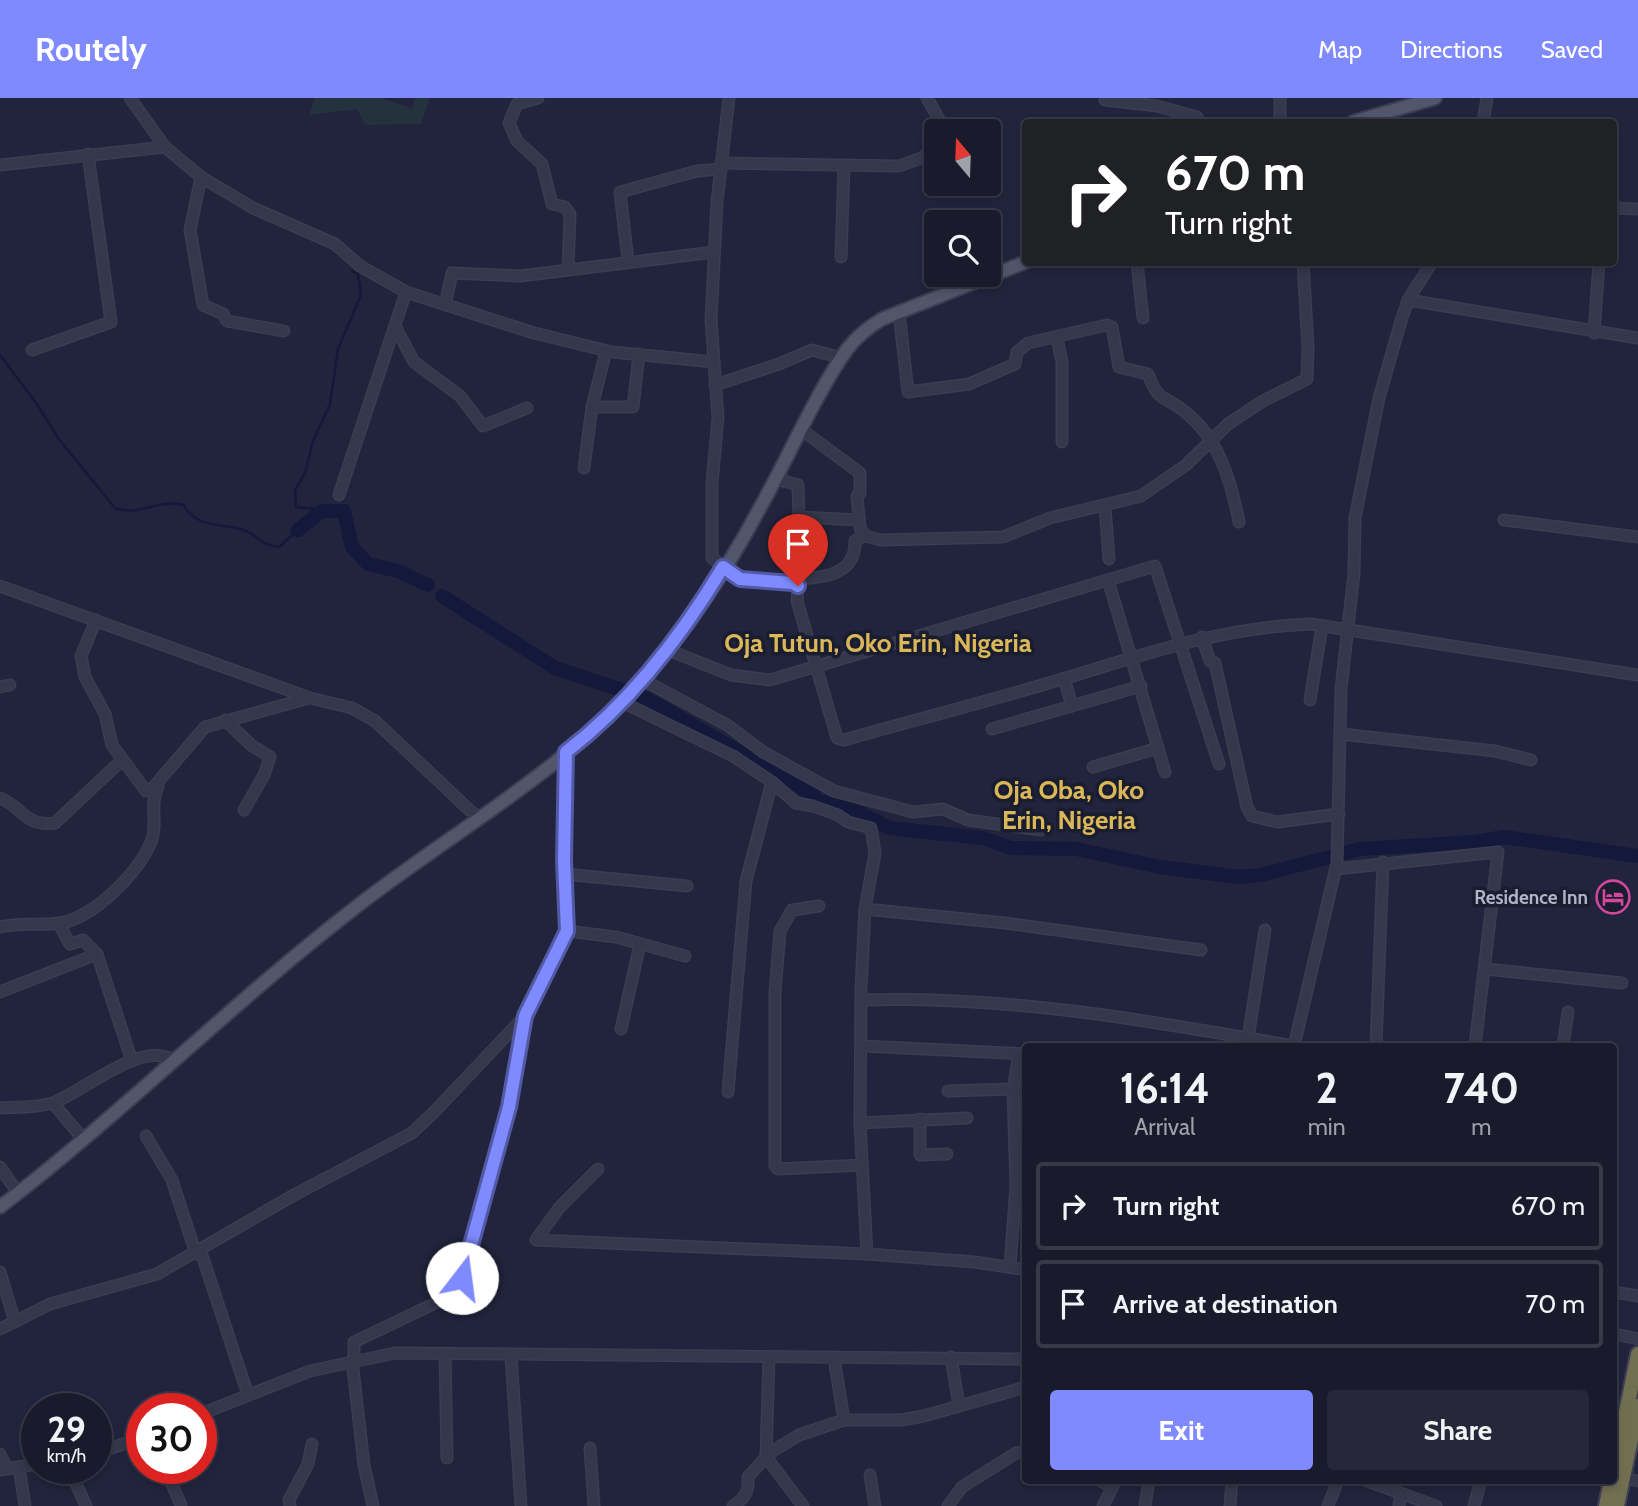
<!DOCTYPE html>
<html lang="en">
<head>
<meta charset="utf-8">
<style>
	:root { --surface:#191b2d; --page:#262839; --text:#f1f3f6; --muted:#9fa1aa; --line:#373949; --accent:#7f8afe }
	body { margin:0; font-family:Cabin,sans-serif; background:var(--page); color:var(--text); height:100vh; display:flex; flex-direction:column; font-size:26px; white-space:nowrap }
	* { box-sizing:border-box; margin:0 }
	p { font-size:23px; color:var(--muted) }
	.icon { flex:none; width:38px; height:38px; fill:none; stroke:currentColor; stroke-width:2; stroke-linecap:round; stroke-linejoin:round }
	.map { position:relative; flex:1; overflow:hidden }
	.details { position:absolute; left:1022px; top:945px; width:595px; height:441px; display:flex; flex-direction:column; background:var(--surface); border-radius:7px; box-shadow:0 4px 10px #0003,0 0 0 2px var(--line) }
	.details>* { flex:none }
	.top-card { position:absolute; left:1022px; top:21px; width:595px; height:147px; border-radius:7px; box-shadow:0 4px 10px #0003,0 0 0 2px var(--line); background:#202124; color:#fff; overflow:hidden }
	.needle { width:46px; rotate:341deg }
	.controls { position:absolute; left:924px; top:21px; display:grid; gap:14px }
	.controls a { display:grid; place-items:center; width:77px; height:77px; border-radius:7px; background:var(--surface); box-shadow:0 4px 10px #0003,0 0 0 2px var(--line); font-size:35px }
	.speed { position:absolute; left:21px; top:1295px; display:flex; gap:14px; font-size:35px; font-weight:700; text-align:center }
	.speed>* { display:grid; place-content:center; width:91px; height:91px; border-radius:50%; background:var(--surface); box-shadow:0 4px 10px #0003,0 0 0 2px var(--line); line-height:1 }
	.speed small { font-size:18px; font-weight:400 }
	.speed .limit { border:10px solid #d22; background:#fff; color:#111 }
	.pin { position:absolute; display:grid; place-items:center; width:60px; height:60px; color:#fff; margin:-72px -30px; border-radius:50% 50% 50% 0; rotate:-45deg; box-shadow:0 0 7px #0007 }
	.pin .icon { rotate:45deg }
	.me { position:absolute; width:77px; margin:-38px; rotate:15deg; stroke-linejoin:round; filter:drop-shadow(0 0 5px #0008) }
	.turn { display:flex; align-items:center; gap:24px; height:147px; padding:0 28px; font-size:32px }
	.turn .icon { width:91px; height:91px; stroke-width:2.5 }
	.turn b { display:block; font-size:49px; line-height:60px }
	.eta { display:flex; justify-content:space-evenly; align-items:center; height:119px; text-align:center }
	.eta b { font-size:42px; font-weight:700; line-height:49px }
	.primary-button { display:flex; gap:14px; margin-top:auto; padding:14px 28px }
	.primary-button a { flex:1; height:80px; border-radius:7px; background:var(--accent); color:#fff; font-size:28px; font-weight:700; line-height:80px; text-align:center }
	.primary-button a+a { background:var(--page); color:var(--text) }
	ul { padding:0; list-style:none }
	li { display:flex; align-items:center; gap:21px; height:88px; margin:0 14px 10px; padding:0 14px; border:4px solid var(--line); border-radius:7px }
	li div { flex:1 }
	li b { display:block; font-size:26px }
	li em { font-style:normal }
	header { display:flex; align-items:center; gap:42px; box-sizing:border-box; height:98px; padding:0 35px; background:var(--accent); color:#fff }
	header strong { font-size:33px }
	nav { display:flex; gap:38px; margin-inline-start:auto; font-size:24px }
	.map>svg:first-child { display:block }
	.green { fill:#23323d }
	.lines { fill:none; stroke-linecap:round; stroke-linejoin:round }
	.stream { stroke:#14183a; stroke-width:2.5 }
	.river { stroke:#14183a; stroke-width:14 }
	.minor-casing { stroke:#3b3e52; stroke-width:13 }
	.major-casing { stroke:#3b3e52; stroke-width:16 }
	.highway-casing { stroke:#3d3f54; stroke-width:18 }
	.minor { stroke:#35374c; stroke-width:10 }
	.major { stroke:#52566c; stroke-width:12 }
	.highway { stroke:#726f51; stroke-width:14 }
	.route-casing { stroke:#535aa5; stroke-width:18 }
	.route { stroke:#7f8afe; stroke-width:12 }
	.labels { text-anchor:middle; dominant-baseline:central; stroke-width:7; stroke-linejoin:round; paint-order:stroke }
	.poi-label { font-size:19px; font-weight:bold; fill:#b0b2c8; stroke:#1a1d30; text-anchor:end }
	.district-label { font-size:26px; font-weight:bold; fill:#dab758; stroke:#1a1d30 }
</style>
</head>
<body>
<header>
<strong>Routely</strong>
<nav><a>Map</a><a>Directions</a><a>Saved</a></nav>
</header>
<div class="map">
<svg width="1638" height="1408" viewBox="0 0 1638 1408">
	<rect width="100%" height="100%" fill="#21243c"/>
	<path class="green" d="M315,0H381L412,10L415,0H430L421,26L365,27L357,11L309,17Z"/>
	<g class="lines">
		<g class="stream">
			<path d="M0,257L37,306L58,340L115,410C140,419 159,400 184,407C195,430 222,425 244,432C257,437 263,448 279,449L298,432"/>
			<path d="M329,412L296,409L295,392L305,375L313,343L330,306L338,251L361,197L358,176L352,173"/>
		</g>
		<g class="river">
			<path d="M298,432L322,413H344L352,449L368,466L398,473L428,487"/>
			<path d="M442,498L555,570L646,600L814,697L818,703L858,714L889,730L983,740L1011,750L1076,751L1160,769L1239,779L1261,777L1360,751L1474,744L1504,739L1638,758"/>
		</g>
		<defs>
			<g id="minor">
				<path d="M130,0L165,49L201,79L253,110L335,146L360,168L406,194L534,235L612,254L714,264"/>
				<path d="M538,0L517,6L509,25L517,43L542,66L552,106L565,109L570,116L568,172"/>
				<path d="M729,0L717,104L711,222L718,320L712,385V460L740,481L793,485L798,488L797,503L837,640L844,642C918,621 993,602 1066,580C1148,555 1224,529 1311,526L1638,577"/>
				<path d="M927,0L940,23L942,33"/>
				<path d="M1280,0V24"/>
				<path d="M1105,2L1157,8L1197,19L1199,24"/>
				<path d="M1483,24L1487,0"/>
				<path d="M721,65L899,68L924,59L936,45"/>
				<path d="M0,67L165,49"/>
				<path d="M201,79L190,132L203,207L223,216L227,223L284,233"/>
				<path d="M1614,110L1638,111"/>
				<path d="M841,159L844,68"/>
				<path d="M628,163L620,94L697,73L721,71"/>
				<path d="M1137,164L1143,220"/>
				<path d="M1408,202L1638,240"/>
				<path d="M445,207L452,175L520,178L714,154"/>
				<path d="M899,214L908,294L969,286L1015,266L1017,254L1028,245L1107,227L1112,229L1119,269L1148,276C1160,307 1162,295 1184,313C1219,340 1231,383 1239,424"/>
				<path d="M395,228L414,264L460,298L483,328L527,310"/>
				<path d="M1594,235L1599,164"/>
				<path d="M1057,240L1062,264V344"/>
				<path d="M32,252L111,224L88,56"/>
				<path d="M715,287L779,266L812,252L842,260"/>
				<path d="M592,309H633L639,256"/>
				<path d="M802,332L860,375V395L857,398L860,430L865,438L881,442L1003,439L1050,420L1141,398L1186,367L1228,326L1263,303L1307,281L1308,249L1303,164"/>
				<path d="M584,370L592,309L606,253"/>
				<path d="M776,381L798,387L799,419L859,422"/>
				<path d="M339,397L406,194"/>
				<path d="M1105,409L1109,461"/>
				<path d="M1504,422L1638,439"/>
				<path d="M1108,482L1165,674"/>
				<path d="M793,485L796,481C823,480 856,477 855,443L864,437"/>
				<path d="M0,488L310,600L352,610L375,623L480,722"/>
				<path d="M96,522L81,558L85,579L105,616L112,647L146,693L151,692L205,629L309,600"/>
				<path d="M1202,539L1210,563L1215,565L1247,709L1252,718L1277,724L1339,716"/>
				<path d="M668,552L731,577L770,582L1155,468L1219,666"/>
				<path d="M1064,580L1072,608"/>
				<path d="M643,582L727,627L763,654L834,693L913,714L943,711L968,722L1041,732"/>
				<path d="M0,589L10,587"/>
				<path d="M1310,602L1322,528"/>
				<path d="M622,604L733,658L772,684L796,705L813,708L838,717L848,724L871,730L875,755L865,811L861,891L860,1025L867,1156"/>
				<path d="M225,622L251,647L270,659L264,677L244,712"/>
				<path d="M992,631L1141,588"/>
				<path d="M1341,636L1495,653L1531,662"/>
				<path d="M1093,669L1158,650"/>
				<path d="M0,700C22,708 24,729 55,725L122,662"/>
				<path d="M1336,771L1498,754L1475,948"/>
				<path d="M564,776L687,788"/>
				<path d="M819,808L792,812L780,833L775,894V1068L778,1071L862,1067"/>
				<path d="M865,811L1005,825L1201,852"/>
				<path d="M59,826L70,846L83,842L97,856L132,963"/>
				<path d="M0,829C20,824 39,828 59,825C92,822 142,772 152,741C158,723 149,707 158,689"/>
				<path d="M567,833L616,839L685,858"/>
				<path d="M1486,871L1622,885"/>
				<path d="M0,894L97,856"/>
				<path d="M861,902C1007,897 1151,923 1294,948"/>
				<path d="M621,931L640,846"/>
				<path d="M1248,940L1265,832"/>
				<path d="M862,948L1026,956"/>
				<path d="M1294,948L1337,765L1341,591L1354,475L1355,420L1379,300L1401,223L1408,202L1432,164"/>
				<path d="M1376,948L1383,764"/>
				<path d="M1563,948L1568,914"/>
				<path d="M948,993L1013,991"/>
				<path d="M728,994L746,783L772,684"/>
				<path d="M53,1005L83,1041"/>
				<path d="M0,1010C17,1009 39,1010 55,1004C87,991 143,941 175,963"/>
				<path d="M920,1021V1057L947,1056"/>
				<path d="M860,1025L967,1020"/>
				<path d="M146,1038L172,1082L196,1156"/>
				<path d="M0,1069L18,1095"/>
				<path d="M598,1071L559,1110L536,1142L867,1156L975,1164L1026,1172"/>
				<path d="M201,1154L248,1297"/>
				<path d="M1010,1169L1016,1087L1013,991L1019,956"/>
				<path d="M0,1174L15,1224"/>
				<path d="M1614,1194L1638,1198"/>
				<path d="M0,1231L50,1206L157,1176L294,1097L412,1035L435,1013L525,918L565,842L566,655"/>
				<path d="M1614,1236L1638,1241"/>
				<path d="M445,1255L447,1360"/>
				<path d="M511,1258L521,1408"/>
				<path d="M769,1259L766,1359L803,1408"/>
				<path d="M951,1259L959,1308"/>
				<path d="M834,1260L844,1322"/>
				<path d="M352,1262L364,1367L373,1408"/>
				<path d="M354,1262V1244L446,1200L455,1192L462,1180L509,1009L525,919"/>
				<path d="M201,1316L310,1273L395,1255L1026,1261"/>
				<path d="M590,1350L594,1408"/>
				<path d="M96,1355L142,1340"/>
				<path d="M0,1356L7,1371"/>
				<path d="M768,1356L799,1337L844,1322H901L924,1318L1026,1289"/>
				<path d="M19,1369L25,1408"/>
				<path d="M69,1370L86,1408"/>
				<path d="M165,1370L181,1407"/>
				<path d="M0,1372L37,1366"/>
				<path d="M870,1377L875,1408"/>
				<path d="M1623,1380L1638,1383"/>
				<path d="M1099,1382L1112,1389"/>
				<path d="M1364,1382L1436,1408"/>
				<path d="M290,1408L289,1402L308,1366L312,1346"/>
				<path d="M733,1408C745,1400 749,1394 748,1379L766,1359"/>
				<path d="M948,1408L962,1389L1016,1355L1026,1354"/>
				<path d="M1103,1408L1116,1382"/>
				<path d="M1145,1408L1149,1382"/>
				<path d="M1230,1408L1232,1382"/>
				<path d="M1328,1408L1338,1382"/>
				<path d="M1399,1408L1401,1396"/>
				<path d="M1474,1408L1481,1382"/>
			</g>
			<g id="major">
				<path d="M1353,24L1435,0"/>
				<path d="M0,1109C123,1015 233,904 356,809C451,735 559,676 640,585C687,532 729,468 762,406C789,358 817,293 848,250C858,237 869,229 882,221L1026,164"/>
			</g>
			<g id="highway">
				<path d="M1614,1373L1638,1256"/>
				<path d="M1606,1408L1611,1382"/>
				<path d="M1617,1408L1638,1308"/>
			</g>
		</defs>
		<use href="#minor" class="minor-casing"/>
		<use href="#major" class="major-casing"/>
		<use href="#highway" class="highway-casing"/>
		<use href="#minor" class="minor"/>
		<use href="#major" class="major"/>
		<use href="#highway" class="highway"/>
	</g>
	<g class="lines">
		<defs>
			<path id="route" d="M462,1180L509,1009L525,918L567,833L564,762L566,654C631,604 681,539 723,469L740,481L793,485L798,488"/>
		</defs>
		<use href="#route" class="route-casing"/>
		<use href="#route" class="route"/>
	</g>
	<defs>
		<symbol id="hotel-ring" viewBox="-11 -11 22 22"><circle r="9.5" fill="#1a1d30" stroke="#d1479c" stroke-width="1.5"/><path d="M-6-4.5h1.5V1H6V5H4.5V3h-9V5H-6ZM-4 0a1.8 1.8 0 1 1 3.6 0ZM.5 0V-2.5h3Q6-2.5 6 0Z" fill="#d1479c"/></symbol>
	</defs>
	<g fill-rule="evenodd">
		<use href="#hotel-ring" x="1594" y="780" width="38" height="38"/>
	</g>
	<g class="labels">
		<g class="poi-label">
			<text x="1588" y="799">Residence Inn</text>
		</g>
		<g class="district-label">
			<text x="878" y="545">Oja Tutun, Oko Erin, Nigeria</text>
			<text x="1069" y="692">Oja Oba, Oko<tspan x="1069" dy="30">Erin, Nigeria</tspan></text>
		</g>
	</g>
</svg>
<div class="controls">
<a><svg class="needle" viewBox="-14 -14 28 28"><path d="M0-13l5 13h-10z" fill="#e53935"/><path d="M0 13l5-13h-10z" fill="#9fa1aa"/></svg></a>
<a><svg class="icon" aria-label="search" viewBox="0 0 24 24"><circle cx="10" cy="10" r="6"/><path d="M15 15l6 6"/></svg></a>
</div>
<div class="speed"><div>29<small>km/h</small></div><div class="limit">30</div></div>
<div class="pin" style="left:798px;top:488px;background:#d93025"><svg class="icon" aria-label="arrive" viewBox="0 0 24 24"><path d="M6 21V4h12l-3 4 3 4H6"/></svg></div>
<svg class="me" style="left:462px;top:1180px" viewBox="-20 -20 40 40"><circle r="19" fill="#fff"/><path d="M0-13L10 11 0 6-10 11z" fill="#7f8afe"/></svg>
<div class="top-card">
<div class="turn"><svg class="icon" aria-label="right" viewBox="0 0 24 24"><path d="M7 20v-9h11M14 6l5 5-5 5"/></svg><div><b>670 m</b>Turn right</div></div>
</div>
<section class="details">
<div class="eta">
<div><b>16:14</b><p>Arrival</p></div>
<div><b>2</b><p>min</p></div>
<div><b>740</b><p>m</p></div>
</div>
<ul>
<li><svg class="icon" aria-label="right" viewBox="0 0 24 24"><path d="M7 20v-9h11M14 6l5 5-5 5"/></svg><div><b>Turn right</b></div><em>670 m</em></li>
<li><svg class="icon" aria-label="arrive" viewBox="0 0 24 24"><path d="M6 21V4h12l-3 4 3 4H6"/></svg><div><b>Arrive at destination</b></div><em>70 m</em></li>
</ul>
<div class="primary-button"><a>Exit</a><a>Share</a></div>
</section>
</div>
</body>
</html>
